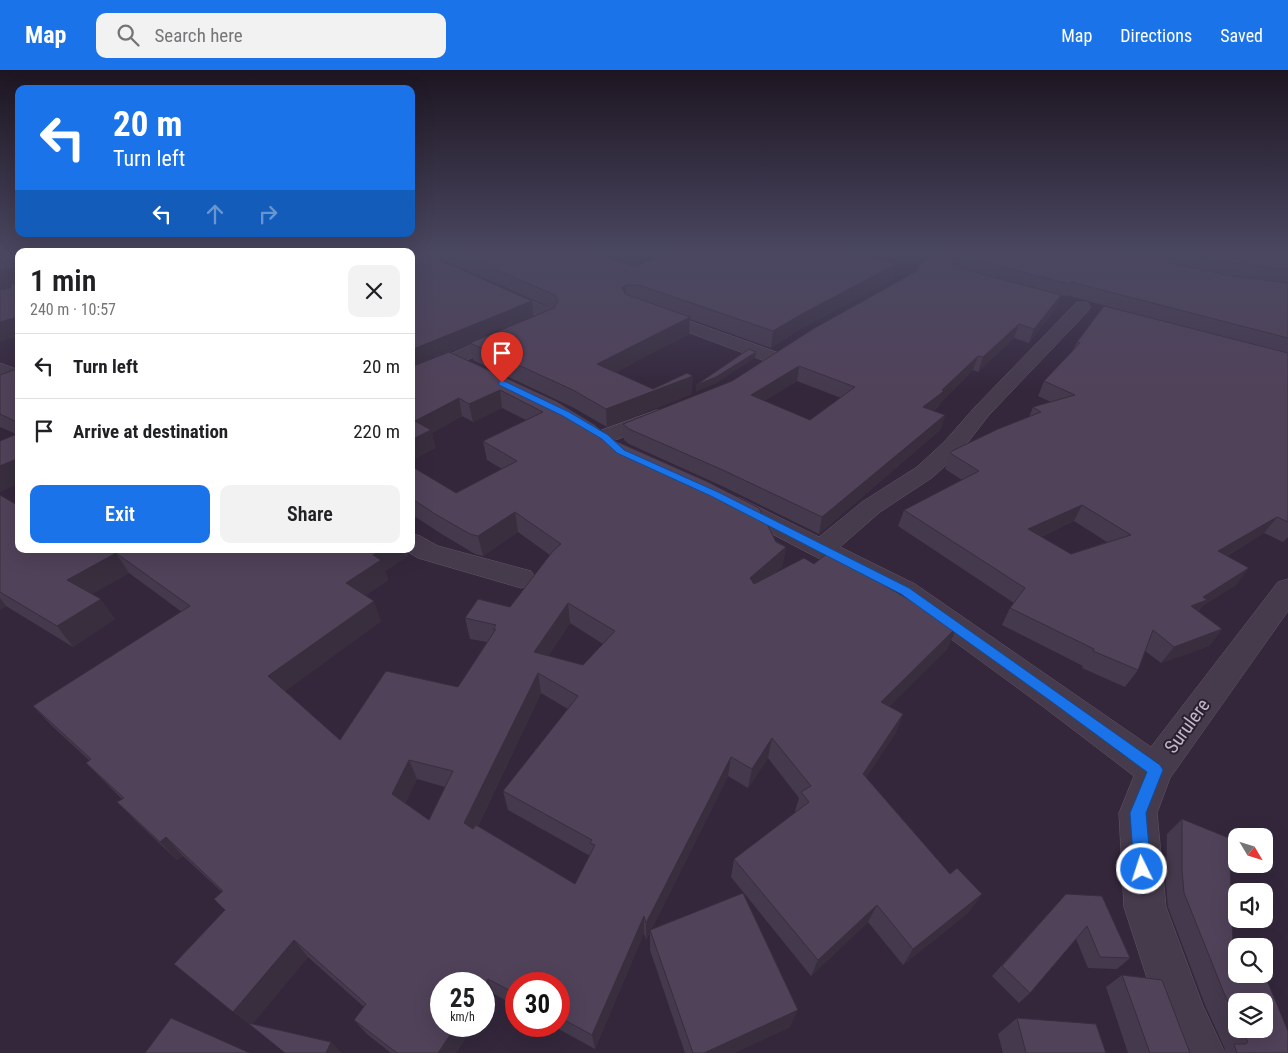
<!DOCTYPE html>
<html lang="en">
<head>
<meta charset="utf-8">
<style>
	:root { --surface:#fff; --page:#f2f2f2; --text:#202124; --muted:#757577; --line:#e0e0e0; --accent:#1a73e8 }
	body { margin:0; font-family:"Roboto Condensed",sans-serif; background:var(--page); color:var(--text); height:100vh; display:flex; flex-direction:column; font-size:19px; white-space:nowrap }
	* { box-sizing:border-box; margin:0 }
	p { font-size:16px; color:var(--muted) }
	.icon { flex:none; width:28px; height:28px; fill:none; stroke:currentColor; stroke-width:2; stroke-linecap:round; stroke-linejoin:round }
	.map { position:relative; flex:1; overflow:hidden }
	.panel { position:absolute; left:15px; top:178px; width:400px; height:305px; display:flex; flex-direction:column; background:var(--surface); border-radius:10px; box-shadow:0 5px 20px #0002 }
	.panel>* { flex:none }
	.banner { position:absolute; left:15px; top:15px; width:400px; height:152px; border-radius:10px; box-shadow:0 5px 20px #0002; background:#1a73e8; color:#fff; overflow:hidden }
	.needle { width:32px; rotate:128deg }
	.fabs { position:absolute; left:1228px; top:758px; display:grid; gap:10px }
	.fabs a { display:grid; place-items:center; width:45px; height:45px; border-radius:10px; background:var(--surface); box-shadow:0 5px 20px #0002; font-size:25px }
	.speed { position:absolute; left:430px; top:902px; display:flex; gap:10px; font-size:25px; font-weight:700; text-align:center }
	.speed>* { display:grid; place-content:center; width:65px; height:65px; border-radius:50%; background:var(--surface); box-shadow:0 5px 20px #0002; line-height:1 }
	.speed small { font-size:12px; font-weight:400 }
	.speed .limit { border:8px solid #d22; background:#fff; color:#111 }
	.pin { position:absolute; display:grid; place-items:center; width:42px; height:42px; color:#fff; margin:-51px -21px; border-radius:50% 50% 50% 0; rotate:-45deg; box-shadow:0 0 5px #0007 }
	.pin .icon { rotate:45deg }
	.me { position:absolute; width:55px; margin:-28px; rotate:356deg; stroke-linejoin:round; filter:drop-shadow(0 0 4px #0008) }
	.turn { display:flex; align-items:center; gap:18px; height:105px; padding:0 15px; font-size:22px }
	.turn .icon { width:65px; height:65px; stroke-width:2.5 }
	.turn b { display:block; font-size:35px; line-height:42px }
	.lanes { display:flex; align-items:center; height:48px; padding:0 15px; background:#0003; justify-content:center; gap:25px; direction:ltr }
	.lanes .off { opacity:.35 }
	.round { display:grid; place-items:center; flex:none; width:52px; height:52px; border-radius:10px; background:var(--page) }
	.head { display:flex; align-items:center; justify-content:space-between; height:85px; padding:0 15px }
	h1 { font-size:30px; font-weight:600; line-height:38px }
	.primary-button { display:flex; gap:10px; margin-top:auto; padding:10px 15px }
	.primary-button a { flex:1; height:58px; border-radius:10px; background:var(--accent); color:#fff; font-size:20px; font-weight:600; line-height:58px; text-align:center }
	.primary-button a+a { background:var(--page); color:var(--text) }
	ul { padding:0; list-style:none }
	li { display:flex; align-items:center; gap:15px; height:65px; padding:0 15px; border-top:1px solid var(--line) }
	li div { flex:1 }
	li b { display:block; font-size:19px }
	li em { font-style:normal }
	header { display:flex; align-items:center; gap:30px; box-sizing:border-box; height:70px; padding:0 25px; background:var(--accent); color:#fff }
	header strong { font-size:24px }
	nav { display:flex; gap:28px; margin-inline-start:auto; font-size:18px }
	.search { width:350px; height:45px; background:var(--page); display:flex; align-items:center; gap:12px; box-sizing:border-box; padding:0 18px; border-radius:10px; color:var(--muted); font-size:19px }
	.map>svg:first-child { display:block }
	.lines { fill:none; stroke-linecap:round; stroke-linejoin:round }
	.minor-casing { stroke:#615667; stroke-width:1 }
	.minor { fill:#463b4d; fill-rule:evenodd }
	.wall { fill:#45394d; fill-rule:evenodd }
	.shaded-wall { fill:#382e3e }
	.building { fill:#504259; stroke:#382e3e; fill-rule:evenodd }
	.route { fill:#1a73e8; stroke:#114b97 }
	.labels { text-anchor:middle; dominant-baseline:central; stroke-width:4; stroke-linejoin:round; paint-order:stroke }
	.near-street-label { font-size:19px; fill:#c1b7c7; stroke:#2b2032 }
</style>
</head>
<body>
<header>
<strong>Map</strong>
<div class="search"><svg class="icon" aria-label="search" viewBox="0 0 24 24"><circle cx="10" cy="10" r="6"/><path d="M15 15l6 6"/></svg>Search here</div>
<nav><a>Map</a><a>Directions</a><a>Saved</a></nav>
</header>
<div class="map">
<svg width="1288" height="983" viewBox="0 0 1288 983">
	<rect width="100%" height="100%" fill="#34273c"/>
	<g class="lines">
		<defs>
			<g id="minor">
				<path d="M497,217L549,238L556,242L558,248L555,252L411,314V301L538,246L491,225L489,222L491,219Z"/>
				<path d="M1082,232L1088,233L1090,237L1088,241L989,345L961,381L933,407L880,442L840,477L915,514L1151,677L1278,512L1288,509V541L1170,708L1157,743L1166,837L1203,936L1225,983H1176L1160,948L1124,837L1119,743L1134,706L1045,638L895,528L722,438L719,433L722,428L731,425L740,428L819,467L862,432L917,397L945,371L975,337L1076,233Z"/>
				<path d="M656,239L779,283L781,287L779,291L772,293L765,291L650,248L648,244L650,240Z"/>
				<path d="M0,293L19,300V313L0,306Z"/>
				<path d="M657,340L665,341L668,346L665,351L605,374L597,372L594,367L597,362Z"/>
				<path d="M411,463L420,466L438,476L531,501L535,508L531,515L521,518L418,488L403,479H411Z"/>
			</g>
		</defs>
		<use href="#minor" class="minor-casing"/>
		<use href="#minor" class="minor"/>
	</g>
	<g class="wall">
		<path d="M411,184L532,231L533,246L552,238L429,184H598L622,193L637,196L893,209L797,261L771,278L690,249L689,264L615,302L653,319L692,324L607,357L574,338L473,290L470,274L450,282L611,369L786,477L782,497L776,502L814,494L885,515L948,578L889,636L903,644L895,664L866,707L950,804L982,824L969,842L903,895L868,852L811,906L731,807L734,789L796,742L795,741L799,728L768,688L748,718L728,706L651,860L790,957L734,983H685L650,880V862L646,870L644,863L595,979L553,956H559V914H516V936L494,924L484,940V914L441,956H473L456,983H391L367,964L354,950L364,937L308,887L252,954L285,983L174,894L225,840L222,822L183,786L177,790L136,751L117,732L122,729L86,693L90,691L52,656L33,636L182,542L129,503L92,524L115,549L73,577L6,536L0,540V425L19,479H406L408,486L385,501L388,510L366,525L381,551L285,621L340,670L458,617L487,572L470,569L465,548L510,537L550,485L518,462L483,486L475,484L440,463L411,444V396L456,423L502,399L487,390L483,371L526,350L502,338L473,352L462,346L432,363L435,378L411,391ZM570,553L603,574L583,595L548,586ZM541,623L568,639L503,721L508,740L590,786L575,814L478,756ZM417,709L445,717L429,750L405,733Z"/>
		<path d="M933,184H1288V467L1283,472L1264,463L1227,486L1236,515L1202,536L1198,542L1222,559L1209,576L1161,593L1145,581L1138,600L1125,617L1082,598L1083,596L1002,555L1010,538L1014,533L898,456L904,440L962,410L945,399L950,383L1029,347L1033,337L1051,332L1038,326L1044,311L1073,281L1077,272L1176,255L1066,225L1065,226L1061,225L1056,238L1029,273L1014,268L978,302L973,300L940,333L939,336L933,341L945,345L940,360L819,464L724,417L629,374L624,370L623,354L732,311L915,202L917,200L918,196ZM797,311L841,328L810,350L764,331ZM1074,451L1107,472L1071,484L1041,467Z"/>
		<path d="M19,298V413L0,422L16,364L0,357V305Z"/>
		<path d="M1182,749L1233,876L1288,983H1217L1225,979L1205,935L1168,837L1166,814L1167,764ZM1236,931L1264,959H1236Z"/>
		<path d="M1066,824L1130,888L1117,899L1088,898L1076,869L1030,923L1019,933L992,906Z"/>
		<path d="M1122,905L1190,983H1128L1106,917Z"/>
		<path d="M1017,948L1106,983H1003L998,964Z"/>
	</g>
	<g class="shaded-wall">
		<path d="M957,188L953,200L952,193Z"/>
		<path d="M896,194L893,209L797,261L771,278L773,261L800,245Z"/>
		<path d="M19,197V214L7,217L10,222L0,226V201Z"/>
		<path d="M626,215V230L622,218Z"/>
		<path d="M1061,225L1056,238L1029,273L1034,259Z"/>
		<path d="M532,231L533,247L411,299V280Z"/>
		<path d="M690,247L689,264L598,312L597,294Z"/>
		<path d="M14,248L19,255V266L0,272V252Z"/>
		<path d="M1019,254L1014,268L978,302L983,287Z"/>
		<path d="M756,282L755,288L715,314L696,322V315Z"/>
		<path d="M978,286L973,300L940,333L939,336L918,352L923,337Z"/>
		<path d="M799,296L797,311L749,340L751,325Z"/>
		<path d="M693,306L692,324L607,357L606,339Z"/>
		<path d="M500,320L502,338L473,352L469,334Z"/>
		<path d="M459,328L462,346L432,363L435,378L411,391V370L415,351Z"/>
		<path d="M945,345L940,360L819,464L822,447Z"/>
		<path d="M19,388V413L0,422V396Z"/>
		<path d="M1082,435L1074,451L1021,476L1028,459Z"/>
		<path d="M515,442L518,462L483,486L478,466Z"/>
		<path d="M1277,447L1264,463L1206,498L1218,481Z"/>
		<path d="M786,477L782,497L747,528L750,508Z"/>
		<path d="M382,479H406L408,486L385,501L388,510L354,533L346,513L373,485Z"/>
		<path d="M116,483L129,503L82,530L67,510Z"/>
		<path d="M1249,498L1236,515L1202,536L1194,547L1191,536L1203,527Z"/>
		<path d="M0,528L6,536L0,540Z"/>
		<path d="M101,529L115,549L73,577L57,556Z"/>
		<path d="M374,531L381,551L279,626L268,606Z"/>
		<path d="M568,533L570,553L537,602L534,582Z"/>
		<path d="M957,557L948,578L874,652L881,632Z"/>
		<path d="M1222,559L1209,576L1161,593L1174,577Z"/>
		<path d="M538,603L541,623L470,772L464,753Z"/>
		<path d="M903,644L895,664L856,723L863,704Z"/>
		<path d="M772,668L768,688L748,718L752,699Z"/>
		<path d="M731,687L728,706L646,870V853Z"/>
		<path d="M409,690L417,709L401,743L392,724Z"/>
		<path d="M166,767L183,786L177,790L160,772Z"/>
		<path d="M982,824L969,842L903,895L913,879Z"/>
		<path d="M877,835L868,852L811,906L818,890Z"/>
		<path d="M644,846V863L595,979L592,965Z"/>
		<path d="M294,870L308,887L251,956L233,942Z"/>
		<path d="M488,909L494,924L484,940V915Z"/>
		<path d="M798,940L790,957L734,983H704Z"/>
		<path d="M456,956H473L456,983H438Z"/>
		<path d="M331,972L342,983H326Z"/>
	</g>
	<g class="building">
		<path d="M0,184H19V197L0,201Z"/>
		<path d="M411,184H426L532,231L411,280Z"/>
		<path d="M460,184H598L622,193L637,196L666,184H853L896,194L800,245L773,261L639,215H626L622,218L625,224L690,247L597,294L653,319L687,303L693,306L606,339L573,320L470,273L554,238L558,231L555,225Z"/>
		<path d="M933,184H1129L1227,205L1288,213V268L1071,212L1070,214L967,188H957L952,193L956,197L1061,225L1034,259L1019,254L983,287L978,286L942,320L944,321L923,337L945,345L822,447L725,401L629,359L623,354L732,311L813,259L915,202L919,199L918,196ZM799,296L855,317L810,350L751,325Z"/>
		<path d="M1188,184H1288V200L1227,192Z"/>
		<path d="M12,213L19,217V251L14,248L0,252V220L10,218Z"/>
		<path d="M1104,236L1288,283V452L1277,447L1218,481L1249,498L1203,527L1207,530L1191,536L1222,559L1174,577L1153,560L1138,600L1093,581L1094,579L1010,538L1025,518L904,440L979,401L950,383L952,381L998,359L1041,342L1033,337L1075,325L1044,311L1080,273L1077,272ZM1082,435L1131,465L1071,484L1028,459Z"/>
		<path d="M749,279L756,282L716,307L696,315Z"/>
		<path d="M449,282L556,331L595,355L611,369L706,411L759,438L776,472L786,477L750,508L754,514L804,488L814,494L831,480L886,510L882,514L957,557L881,632L903,644L863,704L950,804L957,798L982,824L913,879L877,835L818,890L734,789L809,732L801,722L811,716L772,668L752,699L731,687L646,853L644,846L592,965L559,947V914H516V924L488,909L484,915V914H441V956H456L438,983H397L354,950L366,934L294,870L233,942L174,894L225,840L214,829L223,821L166,767L160,772L117,732L124,728L86,693L91,689L33,636L190,536L116,483L67,510L101,529L57,556L0,522V425L19,436V479H382L373,485L381,490L346,513L374,531L268,606L340,670L386,601L458,617L496,559H493L496,555L465,548L478,529L510,537L553,481L561,474L515,442L478,466L470,464L435,444L411,428V396L456,423L517,391L483,371L543,342L500,320L469,334L459,328L415,351L431,360L411,370V297ZM568,533L615,561L583,595L534,582ZM538,603L578,626L503,721L592,770L590,773L595,775L575,814L476,755L473,759L464,753ZM409,690L453,701L429,750L392,724Z"/>
		<path d="M19,298V353L0,344V305Z"/>
		<path d="M19,363V388L0,396V371Z"/>
		<path d="M1182,749L1229,768L1233,876L1236,877V904H1264V903L1288,961V983H1237L1234,974H1246L1248,972L1241,959H1264V931H1236V948L1224,923L1184,823L1182,800Z"/>
		<path d="M743,823L798,940L704,983H693L650,860Z"/>
		<path d="M1066,824L1102,826L1130,888L1100,887L1087,856L1030,923L1002,896Z"/>
		<path d="M1122,905L1162,910L1190,983H1150Z"/>
		<path d="M171,948L250,983H145Z"/>
		<path d="M1017,948L1096,954L1106,983H1026Z"/>
		<path d="M248,953L331,972L326,983H285Z"/>
	</g>
	<linearGradient id="sky" x2="0" y2="1"><stop stop-color="#1d1521"/><stop offset="0.57" stop-color="#4a4761"/><stop offset="1" stop-color="#4a4761" stop-opacity="0"/></linearGradient>
	<rect width="1288" height="321" fill="url(#sky)"/>
	<path class="route" d="M499,311H504L569,342L608,365L624,380L718,422L909,518L1160,695L1163,700L1146,743L1151,799L1148,805L1142,808L1136,805L1134,799L1130,743L1147,702L1052,632L901,524L711,426L617,383L602,369L563,346L499,315Z"/>
	<g class="labels">
		<g class="near-street-label">
			<text transform="translate(1187 656) rotate(-54)">Surulere</text>
		</g>
	</g>
</svg>
<div class="fabs">
<a><svg class="needle" viewBox="-14 -14 28 28"><path d="M0-13l5 13h-10z" fill="#e53935"/><path d="M0 13l5-13h-10z" fill="#757577"/></svg></a>
<a><svg class="icon" aria-label="sound" viewBox="0 0 24 24"><path d="M4 9h4l5-4v14l-5-4H4zM17 9q2 3 0 6"/></svg></a>
<a><svg class="icon" aria-label="search" viewBox="0 0 24 24"><circle cx="10" cy="10" r="6"/><path d="M15 15l6 6"/></svg></a>
<a><svg class="icon" aria-label="layers" viewBox="0 0 24 24"><path d="M12 4l9 5-9 5-9-5zM3 14l9 5 9-5"/></svg></a>
</div>
<div class="speed"><div>25<small>km/h</small></div><div class="limit">30</div></div>
<div class="pin" style="left:502px;top:313px;background:#d93025"><svg class="icon" aria-label="arrive" viewBox="0 0 24 24"><path d="M6 21V4h12l-3 4 3 4H6"/></svg></div>
<svg class="me" style="left:1142px;top:799px" viewBox="-20 -20 40 40"><circle r="17" fill="#1a73e8" stroke="#fff" stroke-width="3"/><path d="M0-11L8 9 0 5-8 9z" fill="#fff"/></svg>
<div class="banner">
<div class="turn"><svg class="icon" aria-label="left" viewBox="0 0 24 24"><path d="M17 20v-9H6M10 6l-5 5 5 5"/></svg><div><b>20 m</b>Turn left</div></div>
<div class="lanes"><svg class="icon" aria-label="left" viewBox="0 0 24 24"><path d="M17 20v-9H6M10 6l-5 5 5 5"/></svg><svg class="icon off" aria-label="ahead" viewBox="0 0 24 24"><path d="M12 20V5M6 11l6-6 6 6"/></svg><svg class="icon off" aria-label="right" viewBox="0 0 24 24"><path d="M7 20v-9h11M14 6l5 5-5 5"/></svg></div>
</div>
<section class="panel">
<div class="head"><div><h1>1 min</h1><p>240 m · 10:57</p></div><a class="round"><svg class="icon" aria-label="close" viewBox="0 0 24 24"><path d="M6 6l12 12M18 6L6 18"/></svg></a></div>
<ul>
<li><svg class="icon" aria-label="left" viewBox="0 0 24 24"><path d="M17 20v-9H6M10 6l-5 5 5 5"/></svg><div><b>Turn left</b></div><em>20 m</em></li>
<li><svg class="icon" aria-label="arrive" viewBox="0 0 24 24"><path d="M6 21V4h12l-3 4 3 4H6"/></svg><div><b>Arrive at destination</b></div><em>220 m</em></li>
</ul>
<div class="primary-button"><a>Exit</a><a>Share</a></div>
</section>
</div>
</body>
</html>
